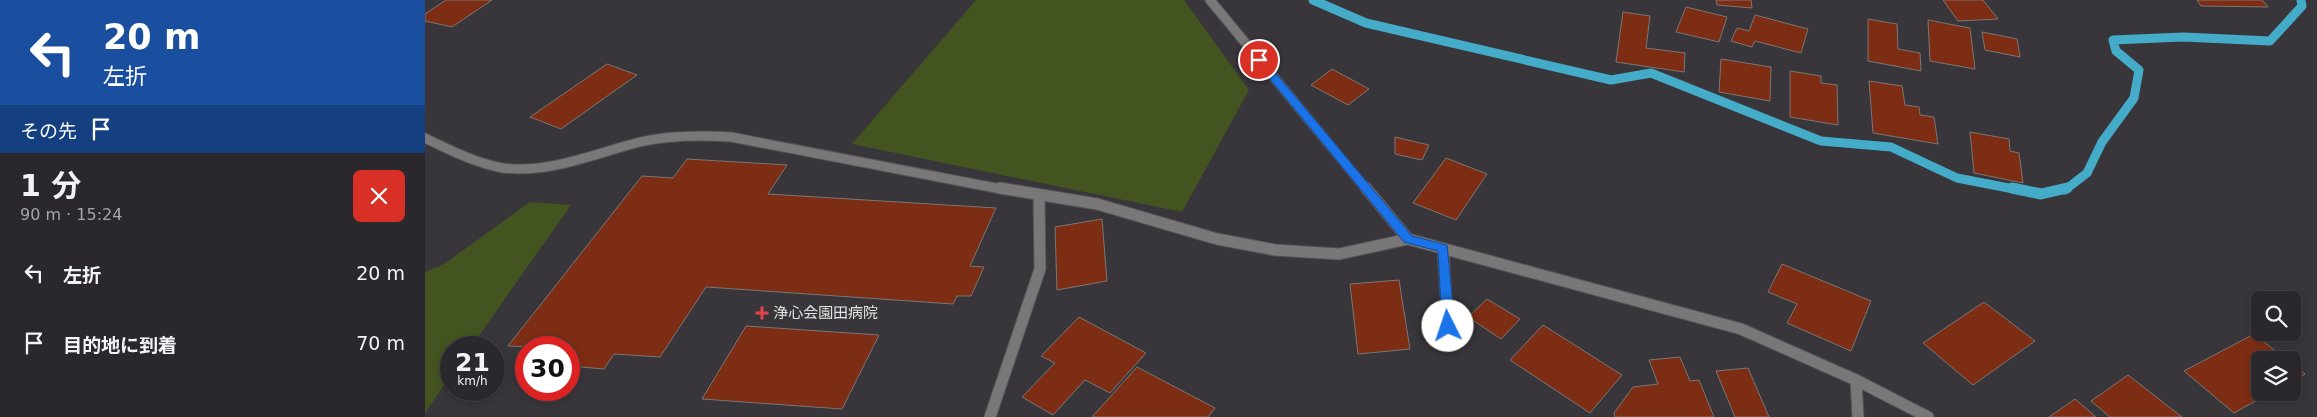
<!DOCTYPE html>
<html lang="ja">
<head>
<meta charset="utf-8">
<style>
	:root { --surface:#2a282c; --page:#323034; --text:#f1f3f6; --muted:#a5a6a9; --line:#464448 }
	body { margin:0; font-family:"DejaVu Sans","Noto Sans JP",sans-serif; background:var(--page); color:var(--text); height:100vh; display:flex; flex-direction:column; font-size:19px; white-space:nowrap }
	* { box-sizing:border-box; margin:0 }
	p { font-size:16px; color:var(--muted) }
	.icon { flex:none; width:28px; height:28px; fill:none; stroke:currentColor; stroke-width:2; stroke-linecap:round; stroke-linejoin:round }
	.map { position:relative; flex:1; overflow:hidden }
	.details { display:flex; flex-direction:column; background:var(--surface); width:425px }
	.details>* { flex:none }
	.hud { background:#1a4fa0; color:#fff; overflow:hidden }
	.tools { position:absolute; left:1826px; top:291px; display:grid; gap:10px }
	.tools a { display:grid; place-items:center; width:50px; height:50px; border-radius:8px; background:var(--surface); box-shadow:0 2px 8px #0003,0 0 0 1px var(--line); font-size:25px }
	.speed { position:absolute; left:15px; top:336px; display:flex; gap:10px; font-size:25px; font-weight:700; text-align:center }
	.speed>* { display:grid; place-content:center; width:65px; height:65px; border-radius:50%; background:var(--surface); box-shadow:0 2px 8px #0003,0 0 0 1px var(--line); line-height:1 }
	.speed small { font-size:12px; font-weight:400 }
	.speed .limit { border:8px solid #d22; background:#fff; color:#111 }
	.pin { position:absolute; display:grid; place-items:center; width:42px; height:42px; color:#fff; margin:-21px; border:2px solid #fff; border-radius:50%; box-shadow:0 1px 5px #0007 }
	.me { position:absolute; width:55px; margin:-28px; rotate:356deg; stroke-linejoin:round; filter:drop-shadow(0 0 4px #0008) }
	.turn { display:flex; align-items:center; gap:18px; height:105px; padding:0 20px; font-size:22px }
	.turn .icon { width:65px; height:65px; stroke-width:2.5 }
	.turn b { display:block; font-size:35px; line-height:42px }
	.then { display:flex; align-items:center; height:48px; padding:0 20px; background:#0003; gap:10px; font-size:19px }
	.round { display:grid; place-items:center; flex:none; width:52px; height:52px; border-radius:8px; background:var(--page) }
	.summary { display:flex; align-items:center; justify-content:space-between; height:85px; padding:0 20px }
	h1 { font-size:30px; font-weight:700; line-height:38px }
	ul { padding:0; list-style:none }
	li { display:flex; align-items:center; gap:15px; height:70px; padding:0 20px }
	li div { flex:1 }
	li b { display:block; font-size:19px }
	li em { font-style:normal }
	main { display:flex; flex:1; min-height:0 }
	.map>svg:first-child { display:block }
	.green { fill:#445420 }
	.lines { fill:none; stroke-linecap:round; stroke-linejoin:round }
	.stream-far1 { stroke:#44abc8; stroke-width:9 }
	.stream { stroke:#44abc8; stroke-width:11 }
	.building { fill:#7d2d13; stroke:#7b7675 }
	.street-far1-casing { stroke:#535255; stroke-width:11 }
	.street-casing { stroke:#535255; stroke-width:13 }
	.street-far1 { stroke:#797777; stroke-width:9 }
	.street { stroke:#797777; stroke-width:11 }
	.route { fill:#1a73e8; stroke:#114b97 }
	.health-dot { fill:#e0444e; stroke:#38363a; stroke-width:2 }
	.labels { text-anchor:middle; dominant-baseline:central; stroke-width:5; stroke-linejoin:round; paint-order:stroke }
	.poi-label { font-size:15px; fill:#e3e2e4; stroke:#38363a; text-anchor:start }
</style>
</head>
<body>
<main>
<section class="details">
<div class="hud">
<div class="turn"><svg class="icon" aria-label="left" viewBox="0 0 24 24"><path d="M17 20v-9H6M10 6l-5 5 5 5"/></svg><div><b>20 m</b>左折</div></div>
<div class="then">その先<svg class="icon" aria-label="arrive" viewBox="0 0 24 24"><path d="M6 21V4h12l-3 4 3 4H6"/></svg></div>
</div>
<div class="summary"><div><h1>1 分</h1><p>90 m · 15:24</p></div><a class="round" style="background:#d93025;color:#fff"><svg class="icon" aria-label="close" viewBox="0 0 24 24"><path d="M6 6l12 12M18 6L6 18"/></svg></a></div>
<ul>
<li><svg class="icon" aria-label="left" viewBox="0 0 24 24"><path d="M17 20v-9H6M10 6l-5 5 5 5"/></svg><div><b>左折</b></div><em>20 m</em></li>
<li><svg class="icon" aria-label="arrive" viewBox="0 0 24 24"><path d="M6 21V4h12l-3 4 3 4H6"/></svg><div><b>目的地に到着</b></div><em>70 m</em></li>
</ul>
</section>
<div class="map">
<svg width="1892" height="417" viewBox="0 0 1892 417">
	<rect width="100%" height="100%" fill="#38363a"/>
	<g class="green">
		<path d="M551,0H759L824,90L757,212L427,144Z"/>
		<path d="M105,202L146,205L46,347L26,348V375L0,413V272L19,264Z"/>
	</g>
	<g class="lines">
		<g class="stream-far1">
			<path d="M888,0L941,23L1186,80L1226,73L1396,141L1466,147L1532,178L1594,190"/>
			<path d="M1640,190L1662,173L1677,142L1709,98L1714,70L1691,51L1688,40L1758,37L1845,41L1877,6L1876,0"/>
		</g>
		<path class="stream" d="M1587,188L1616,194L1642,188"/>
	</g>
	<g class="building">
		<path d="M21,0H67L27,27L0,21V14Z"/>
		<path d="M1291,0H1326L1327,8L1292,5Z"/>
		<path d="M1518,0H1558L1573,19L1533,21Z"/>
		<path d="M1772,0H1837L1843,7L1776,6Z"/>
		<path d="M1261,7L1302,17L1294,42L1251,32Z"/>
		<path d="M1198,12L1225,16L1221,48L1260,53L1259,72L1191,62Z"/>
		<path d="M1330,15L1383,29L1376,53L1330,41L1327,47L1306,41L1312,28L1324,31Z"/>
		<path d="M1443,19L1472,24L1473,49L1495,53L1496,71L1443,61Z"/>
		<path d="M1503,20L1545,28L1550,69L1505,61Z"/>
		<path d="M1557,32L1592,39L1595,57L1560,50Z"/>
		<path d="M1296,59L1346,67L1345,101L1294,92Z"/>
		<path d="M182,64L212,75L136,129L105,117Z"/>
		<path d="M907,69L944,89L923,105L886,85Z"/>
		<path d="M1365,71L1396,76V83L1412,85L1413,125L1365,117Z"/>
		<path d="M1444,81L1477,86L1480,105L1494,107L1495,115L1509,117L1513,144L1448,133Z"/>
		<path d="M1545,132L1584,139L1585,151L1594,153L1598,183L1549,173Z"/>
		<path d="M970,137L1004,145L997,160L970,154Z"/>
		<path d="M1021,158L1062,174L1031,220L988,203Z"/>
		<path d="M262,159L362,165L343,194L571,208L545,266L559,267L546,296H532L528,304L281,287L235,357L189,354L179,369L144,366V348L83,346L217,176L248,178Z"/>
		<path d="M677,219L682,281L632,290L630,227Z"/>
		<path d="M1357,264L1446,301L1426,351L1362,323L1372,304L1343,292Z"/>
		<path d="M974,280L985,349L933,354L925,284Z"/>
		<path d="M1062,299L1095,319L1076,339L1043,317Z"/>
		<path d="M1559,302L1610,341L1548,385L1498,343Z"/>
		<path d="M654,317L721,353L685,393L660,380L628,415L597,397L630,363L616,356Z"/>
		<path d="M1118,325L1197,375L1165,413L1085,360Z"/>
		<path d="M321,326L454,335L417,409L277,399Z"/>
		<path d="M1829,334L1862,360H1835V392H1846L1809,413L1759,371Z"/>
		<path d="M1255,357L1265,381L1274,380L1289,417H1190L1189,413L1208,387L1233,384L1224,360Z"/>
		<path d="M1868,364L1880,374L1868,381Z"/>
		<path d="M712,367L790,408L783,417H667Z"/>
		<path d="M1323,368L1344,417H1310L1291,371Z"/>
		<path d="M1703,375L1757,417H1685L1666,401Z"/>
		<path d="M1650,399L1671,417H1624Z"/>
	</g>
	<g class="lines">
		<defs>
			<g id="street-far1">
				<path d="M785,0L942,190"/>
				<path d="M0,138C25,150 50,163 78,168C124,174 171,153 215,142C245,135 275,135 306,137L581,190"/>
			</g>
			<g id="street">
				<path d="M575,188L672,204L792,239L850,250L914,254L983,239L1316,329L1431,380L1503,417"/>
				<path d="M941,188L983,239"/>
				<path d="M1018,249L1024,346"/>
				<path d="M1431,380L1433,417"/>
				<path d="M565,417L615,269L614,196"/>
			</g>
		</defs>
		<use href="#street-far1" class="street-far1-casing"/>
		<use href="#street" class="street-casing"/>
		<use href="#street-far1" class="street-far1"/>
		<use href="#street" class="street"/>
	</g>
	<path class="route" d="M834,57L838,58L987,236L1022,245L1030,326L1028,330H1019L1017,326L1013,251L979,242L831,62L830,60Z"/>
	<path class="health-dot" d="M334.5 305.5h5v5h5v5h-5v5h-5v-5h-5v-5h5z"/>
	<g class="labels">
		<g class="poi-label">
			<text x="348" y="313">浄心会園田病院</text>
		</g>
	</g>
</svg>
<div class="tools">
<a><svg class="icon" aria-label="search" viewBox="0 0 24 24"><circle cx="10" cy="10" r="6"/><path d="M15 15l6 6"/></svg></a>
<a><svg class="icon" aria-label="layers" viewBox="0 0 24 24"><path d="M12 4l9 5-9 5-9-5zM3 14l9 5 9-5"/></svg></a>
</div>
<div class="speed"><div>21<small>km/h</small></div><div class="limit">30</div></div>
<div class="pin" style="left:834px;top:60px;background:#d93025"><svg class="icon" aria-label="arrive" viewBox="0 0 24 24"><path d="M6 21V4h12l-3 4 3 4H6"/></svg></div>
<svg class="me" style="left:1023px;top:326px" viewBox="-20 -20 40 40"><circle r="19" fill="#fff"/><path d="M0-13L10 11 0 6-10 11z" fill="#1a73e8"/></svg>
</div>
</main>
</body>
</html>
